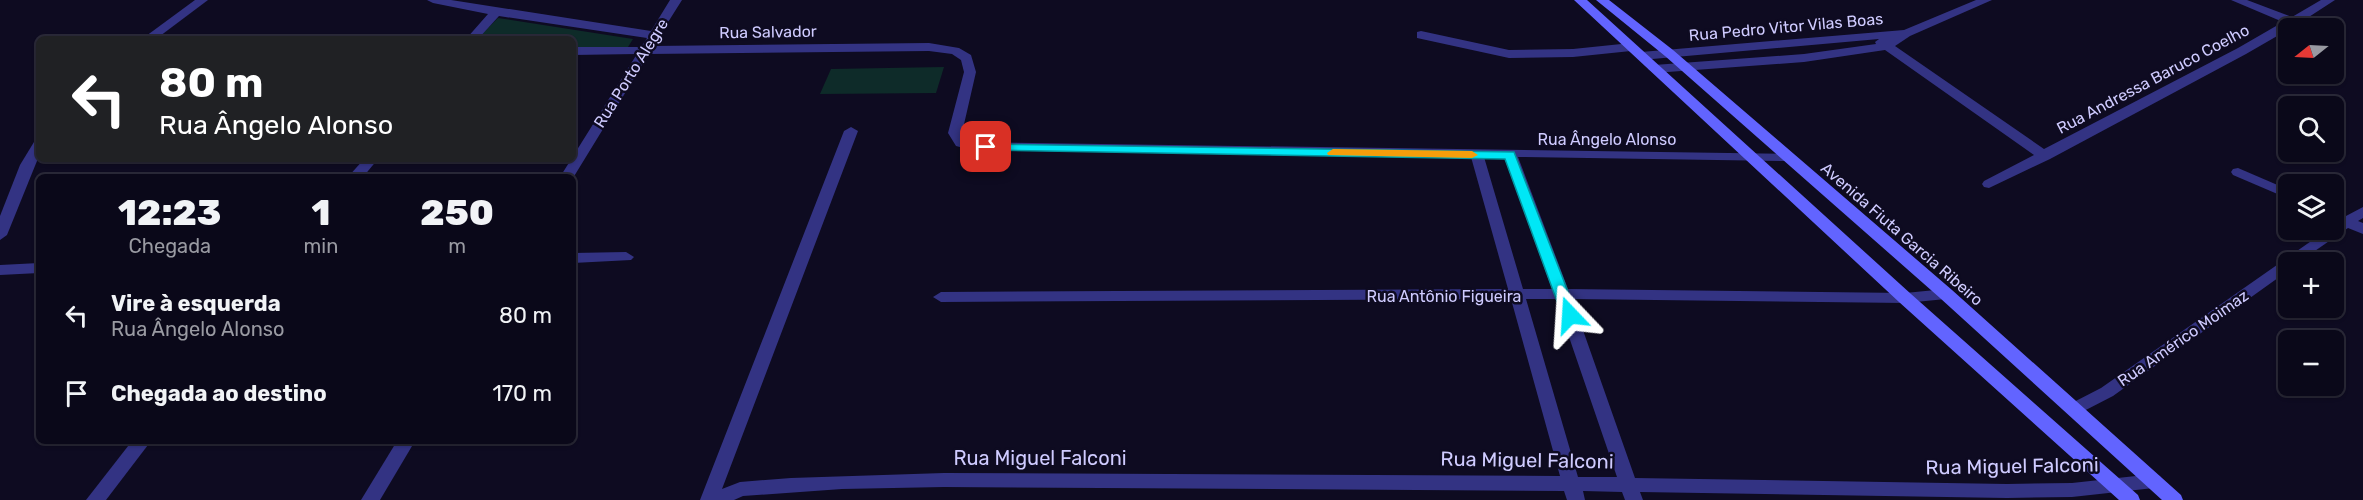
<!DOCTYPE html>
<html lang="pt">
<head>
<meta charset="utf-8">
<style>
	:root { --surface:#0a0819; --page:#181626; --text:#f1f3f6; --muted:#999aa2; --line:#2a2938 }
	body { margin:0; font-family:Rubik,sans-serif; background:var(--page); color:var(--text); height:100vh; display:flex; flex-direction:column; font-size:22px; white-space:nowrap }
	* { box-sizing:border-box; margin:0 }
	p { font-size:20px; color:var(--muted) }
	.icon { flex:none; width:33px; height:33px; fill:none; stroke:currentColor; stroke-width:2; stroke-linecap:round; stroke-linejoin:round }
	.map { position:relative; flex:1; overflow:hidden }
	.details { position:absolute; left:36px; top:174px; width:540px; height:270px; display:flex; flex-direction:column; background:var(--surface); border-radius:9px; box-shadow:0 2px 4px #0004,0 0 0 2px var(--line) }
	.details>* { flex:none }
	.guide { position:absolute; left:36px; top:36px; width:540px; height:126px; border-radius:9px; box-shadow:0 2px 4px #0004,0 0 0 2px var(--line); background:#202124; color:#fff; overflow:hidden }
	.needle { width:39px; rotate:252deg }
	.controls { position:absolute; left:2278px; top:18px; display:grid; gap:12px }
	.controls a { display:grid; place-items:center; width:66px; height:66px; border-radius:9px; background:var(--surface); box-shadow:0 2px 4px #0004,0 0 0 2px var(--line); font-size:30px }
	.pin { position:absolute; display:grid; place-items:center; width:51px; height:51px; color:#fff; margin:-26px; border-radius:12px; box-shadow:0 3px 9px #0006 }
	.me { position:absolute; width:66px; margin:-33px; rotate:340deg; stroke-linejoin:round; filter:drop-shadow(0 0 4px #0008) }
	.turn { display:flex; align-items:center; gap:21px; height:126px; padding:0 24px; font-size:27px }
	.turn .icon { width:78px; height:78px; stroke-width:2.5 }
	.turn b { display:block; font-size:42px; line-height:51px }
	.eta { display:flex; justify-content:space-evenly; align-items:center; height:102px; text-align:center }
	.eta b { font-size:36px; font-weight:800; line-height:42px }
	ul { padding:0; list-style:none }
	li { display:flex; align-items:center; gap:18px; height:78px; padding:0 24px }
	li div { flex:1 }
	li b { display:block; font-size:22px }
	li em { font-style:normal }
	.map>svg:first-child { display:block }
	.green { fill:#0e2b29 }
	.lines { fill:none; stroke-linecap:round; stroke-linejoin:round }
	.minor { fill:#333383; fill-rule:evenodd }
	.secondary { fill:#6264ff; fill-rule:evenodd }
	.route { fill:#00e7f6; stroke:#0096a0; stroke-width:1.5 }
	.slow { fill:#f59e0b }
	.labels { text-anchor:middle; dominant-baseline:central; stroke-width:5; stroke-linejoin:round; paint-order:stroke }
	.street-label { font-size:16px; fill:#cfcbff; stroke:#0e0b21 }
	.near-street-label { font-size:20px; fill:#cfcbff; stroke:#0e0b21 }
</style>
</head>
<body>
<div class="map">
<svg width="2363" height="500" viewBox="0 0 2363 500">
	<rect width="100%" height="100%" fill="#0e0b21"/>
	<g class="green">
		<path d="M498,18L633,39L628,47H573V39H477Z"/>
		<path d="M944,67L936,93L820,94L831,69Z"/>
	</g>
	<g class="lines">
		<g class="minor">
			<path d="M195,0H208L156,39H142Z"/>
			<path d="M427,0H451L651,31L670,0H682L653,46L929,43L959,48L971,55L976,72L962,133L966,140L972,142L1791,154L1793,157L1786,161L1518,157L1568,289L1905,293L1946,289L1954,294L1946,299L1905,303L1572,299L1635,478L2007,484L2072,483L2154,474L2160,476L2163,481L2160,486L2154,488L2072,497L2007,498L1640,492L1643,500H1625L1622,492L1583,491L1585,500H1567L1564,491L944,487L842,489L743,496L734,500H700L844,131L851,127L858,131L722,489L740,482L791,478L944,473L1560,476L1511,299L941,302L933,297L941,292L1508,289L1471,157L971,150L956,146L948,133L964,72L961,60L952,54L929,51L649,54L573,178L560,177L637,54L573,55V47H641L647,38L499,16L478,39H466L488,14L433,3ZM1484,157H1504L1552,289H1523ZM1526,299H1556L1617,477H1578Z"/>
			<path d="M1976,0H1992L1910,36L1895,46L2044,149L2238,48L2283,22L2231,0H2247L2292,17L2321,0H2335L2298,24L2246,54L2050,159L1989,188L1984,187L1982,184L1984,181L2034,155L1885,50L1804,62L1654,73L1648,69L1654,65L1804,54L1876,44L1875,42L1879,39L1641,60L1635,56L1641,52L1904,30Z"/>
			<path d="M1421,31L1509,50L1573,49L1631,43L1637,47L1631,51L1573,57L1509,58L1417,38V32Z"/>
			<path d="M39,141V156L7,235L0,240V216L20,165L34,142Z"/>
			<path d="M364,159H378L363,177H348Z"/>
			<path d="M2238,168L2289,190V199L2233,175L2231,172L2233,169Z"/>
			<path d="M2363,207V218L2358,221L2363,223V234L2348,228L2299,262H2289V270L2113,396L2080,413L2074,415L2068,413L2065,409L2068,405L2101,388L2327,230H2334V224L2337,223L2334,221V212L2346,216Z"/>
			<path d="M626,252L634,257L631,260L573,263V253Z"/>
			<path d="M39,263V273L0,275V265Z"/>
			<path d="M132,441H151L106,500H86Z"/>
			<path d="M397,441H415L380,500H361Z"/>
		</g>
		<g class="secondary">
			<path d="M1574,0H1587L1911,294L2138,495L2140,500H2119L1899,302Z"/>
			<path d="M1596,0H1609L1673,50L1952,290L2181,495L2183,500H2162L1940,298L1665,56Z"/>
		</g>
	</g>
	<path class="route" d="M986,144L1514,152L1577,315L1570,320L1562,315L1505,159L982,150L980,147L982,145Z"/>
	<path class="slow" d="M1333,149L1472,151L1478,155L1472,158L1328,155L1327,153Z"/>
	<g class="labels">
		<g class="street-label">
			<text transform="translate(1786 27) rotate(-5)">Rua Pedro Vitor Vilas Boas</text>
			<text transform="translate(768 32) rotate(-1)">Rua Salvador</text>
			<text transform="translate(631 73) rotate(-58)">Rua Porto Alegre</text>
			<text transform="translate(2153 79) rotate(-28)">Rua Andressa Baruco Coelho</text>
			<text x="1607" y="139">Rua Ângelo Alonso</text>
			<text transform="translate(1902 234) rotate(41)">Avenida Fiuta Garcia Ribeiro</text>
			<text x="1444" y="296">Rua Antônio Figueira</text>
			<text transform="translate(2183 338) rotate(-35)">Rua Américo Moimaz</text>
		</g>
		<g class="near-street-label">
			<text x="1040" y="458">Rua Miguel Falconi</text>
			<text transform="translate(1527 460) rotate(1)">Rua Miguel Falconi</text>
			<text transform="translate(2012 466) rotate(-1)">Rua Miguel Falconi</text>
		</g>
	</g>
</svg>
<div class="controls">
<a><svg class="needle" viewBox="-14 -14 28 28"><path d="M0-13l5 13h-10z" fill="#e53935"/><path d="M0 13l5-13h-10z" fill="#999aa2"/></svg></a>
<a><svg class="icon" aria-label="search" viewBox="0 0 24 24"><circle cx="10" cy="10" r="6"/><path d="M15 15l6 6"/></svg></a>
<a><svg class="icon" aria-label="layers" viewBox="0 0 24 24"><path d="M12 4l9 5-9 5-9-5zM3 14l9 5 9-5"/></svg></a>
<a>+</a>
<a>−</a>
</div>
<div class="pin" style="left:986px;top:147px;background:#d93025"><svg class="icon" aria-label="arrive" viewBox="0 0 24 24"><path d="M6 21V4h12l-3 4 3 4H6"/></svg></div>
<svg class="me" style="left:1570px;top:315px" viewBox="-20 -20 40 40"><path d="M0-17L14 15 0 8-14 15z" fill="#00e7f6" stroke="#fff" stroke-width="4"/></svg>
<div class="guide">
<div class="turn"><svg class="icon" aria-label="left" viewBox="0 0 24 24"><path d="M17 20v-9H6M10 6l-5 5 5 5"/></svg><div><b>80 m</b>Rua Ângelo Alonso</div></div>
</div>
<section class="details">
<div class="eta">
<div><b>12:23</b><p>Chegada</p></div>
<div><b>1</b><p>min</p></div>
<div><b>250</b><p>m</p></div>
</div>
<ul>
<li><svg class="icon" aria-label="left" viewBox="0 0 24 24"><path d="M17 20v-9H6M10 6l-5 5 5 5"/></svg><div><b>Vire à esquerda</b><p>Rua Ângelo Alonso</p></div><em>80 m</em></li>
<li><svg class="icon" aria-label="arrive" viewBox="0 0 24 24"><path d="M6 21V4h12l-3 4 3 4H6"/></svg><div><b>Chegada ao destino</b></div><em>170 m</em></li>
</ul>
</section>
</div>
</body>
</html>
